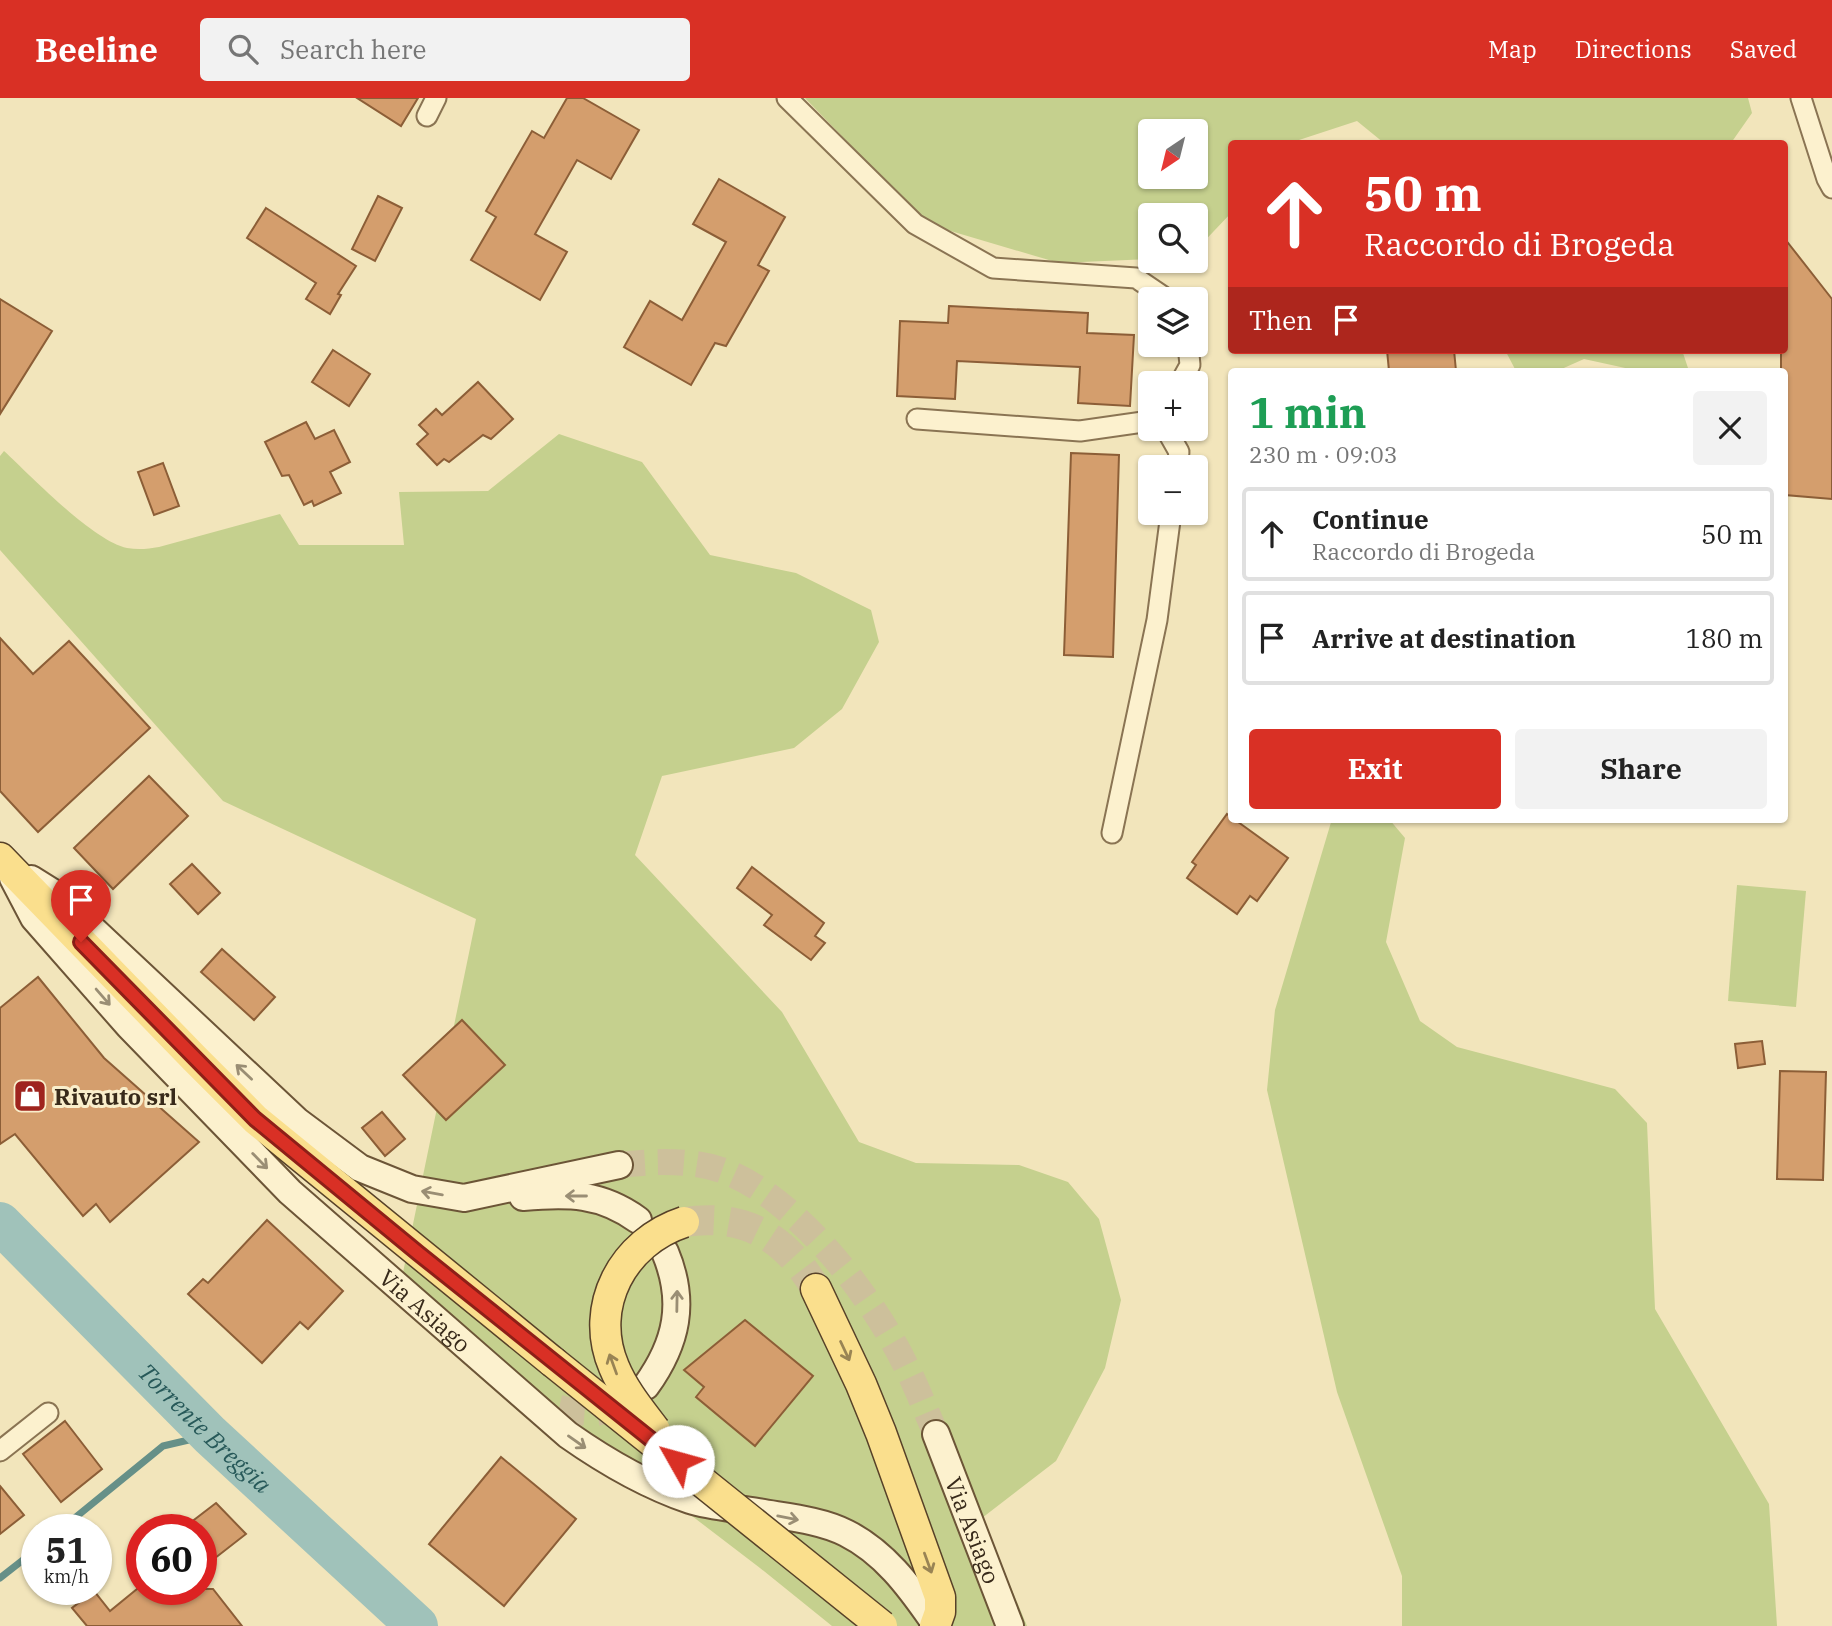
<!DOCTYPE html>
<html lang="en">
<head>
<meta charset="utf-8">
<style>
	:root { --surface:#fff; --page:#f2f2f2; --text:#222; --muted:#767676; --line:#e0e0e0; --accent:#d93025 }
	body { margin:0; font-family:"IBM Plex Serif",serif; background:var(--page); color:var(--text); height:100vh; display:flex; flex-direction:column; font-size:26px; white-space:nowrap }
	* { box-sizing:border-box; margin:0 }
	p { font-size:23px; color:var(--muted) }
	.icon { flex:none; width:38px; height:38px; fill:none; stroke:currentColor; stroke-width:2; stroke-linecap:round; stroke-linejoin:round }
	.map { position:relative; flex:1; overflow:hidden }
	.drawer { position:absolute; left:1228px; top:270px; width:560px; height:455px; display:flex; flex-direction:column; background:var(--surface); border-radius:7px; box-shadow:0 2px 5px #0004 }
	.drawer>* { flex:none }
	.hud { position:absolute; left:1228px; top:42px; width:560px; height:214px; border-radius:7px; box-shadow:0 2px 5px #0004; background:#d93025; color:#fff; overflow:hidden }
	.needle { width:46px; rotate:215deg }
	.fabs { position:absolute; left:1138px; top:21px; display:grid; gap:14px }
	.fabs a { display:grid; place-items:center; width:70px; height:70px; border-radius:7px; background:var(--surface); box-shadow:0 2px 5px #0004; font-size:35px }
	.speed { position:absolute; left:21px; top:1416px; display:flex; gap:14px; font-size:35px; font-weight:700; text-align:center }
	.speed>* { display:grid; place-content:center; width:91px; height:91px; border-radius:50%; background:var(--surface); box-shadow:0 2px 5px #0004; line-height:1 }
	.speed small { font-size:18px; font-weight:400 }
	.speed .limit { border:10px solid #d22; background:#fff; color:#111 }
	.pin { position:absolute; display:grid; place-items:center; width:60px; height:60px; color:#fff; margin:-72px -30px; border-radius:50% 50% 50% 0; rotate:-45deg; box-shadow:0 0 7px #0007 }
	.pin .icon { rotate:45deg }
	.me { position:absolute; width:77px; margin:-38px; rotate:308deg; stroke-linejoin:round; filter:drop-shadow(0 0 5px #0008) }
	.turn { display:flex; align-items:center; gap:24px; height:147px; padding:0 21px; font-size:32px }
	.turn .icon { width:91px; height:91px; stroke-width:2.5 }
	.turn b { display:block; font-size:49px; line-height:60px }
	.then { display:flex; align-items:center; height:66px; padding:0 21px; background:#0003; gap:14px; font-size:26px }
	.round { display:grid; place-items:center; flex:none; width:74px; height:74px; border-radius:7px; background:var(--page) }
	.summary { display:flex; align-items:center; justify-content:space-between; height:119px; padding:0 21px }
	h1 { font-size:42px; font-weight:800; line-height:52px; color:#1e9e55 }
	.action { display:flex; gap:14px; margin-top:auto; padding:14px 21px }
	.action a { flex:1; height:80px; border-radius:7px; background:var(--accent); color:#fff; font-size:28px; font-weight:800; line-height:80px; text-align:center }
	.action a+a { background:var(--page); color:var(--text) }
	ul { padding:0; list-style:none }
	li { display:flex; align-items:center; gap:21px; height:94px; margin:0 14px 10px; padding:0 7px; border:4px solid var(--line); border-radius:7px }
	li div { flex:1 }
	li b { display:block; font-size:26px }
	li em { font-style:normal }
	header { display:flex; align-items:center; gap:42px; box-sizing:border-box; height:98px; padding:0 35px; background:var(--accent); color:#fff }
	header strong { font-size:33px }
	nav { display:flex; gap:38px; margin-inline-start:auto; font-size:24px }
	.search { width:490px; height:63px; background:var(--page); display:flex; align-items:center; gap:18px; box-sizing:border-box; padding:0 24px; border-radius:7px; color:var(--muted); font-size:26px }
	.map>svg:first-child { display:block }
	.green { fill:#c5d08e; fill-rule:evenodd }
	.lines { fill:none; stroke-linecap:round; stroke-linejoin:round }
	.stream { stroke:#669088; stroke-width:7 }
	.river { stroke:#a0c2ba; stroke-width:42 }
	.building { fill:#d49e6d; stroke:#8c5e37; stroke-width:2 }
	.secondary-tunnel { stroke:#cdc09b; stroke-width:26; stroke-dasharray:26 13; stroke-linecap:butt }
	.primary-tunnel { stroke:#cdc09b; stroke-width:30; stroke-dasharray:30 15; stroke-linecap:butt }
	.street-casing { stroke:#8a7453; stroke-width:23 }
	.secondary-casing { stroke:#6c5537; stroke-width:30 }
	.primary-casing { stroke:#574128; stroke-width:33 }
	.street { stroke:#fcf1ce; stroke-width:19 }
	.secondary { stroke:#fcf1ce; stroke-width:26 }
	.primary { stroke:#fadf8d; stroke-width:30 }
	.primary-bridge-casing { stroke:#574128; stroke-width:33; stroke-linecap:butt }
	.primary-bridge { stroke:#fadf8d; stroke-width:30 }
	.oneway { stroke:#9a8e74 }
	.oneway2 { stroke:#998454 }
	.route-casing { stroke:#8d1f18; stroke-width:18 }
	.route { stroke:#d93025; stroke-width:12 }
	.labels { text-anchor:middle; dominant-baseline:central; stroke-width:6; stroke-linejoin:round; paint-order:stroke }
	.poi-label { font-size:23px; font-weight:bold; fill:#382a1a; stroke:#f9eecb; text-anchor:start }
	.street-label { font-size:23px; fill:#382a1a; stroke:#f9eecb }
	.water-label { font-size:24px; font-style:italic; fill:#275959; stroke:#f9eecb }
</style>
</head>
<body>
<header>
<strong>Beeline</strong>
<div class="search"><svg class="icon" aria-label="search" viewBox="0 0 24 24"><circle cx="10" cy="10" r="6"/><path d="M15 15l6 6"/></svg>Search here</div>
<nav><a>Map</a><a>Directions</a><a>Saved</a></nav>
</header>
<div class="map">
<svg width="1832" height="1528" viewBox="0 0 1832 1528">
	<rect width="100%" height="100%" fill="#f2e5bb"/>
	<g class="green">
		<path d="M805,0H1748L1752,15L1731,45H1384L1357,23L1299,42L1297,45L1232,46V114L1195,153V117H1150V161L1059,165L927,126ZM1150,33H1195V79H1150Z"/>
		<path d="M1505,252H1682L1688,270L1683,273H1639L1584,261L1557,273H1516Z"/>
		<path d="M559,336L642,364L710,457L796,475L871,512L879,544L842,611L794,650L662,678L635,757L782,914L859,1044L916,1065L1019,1067L1068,1084L1099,1121L1121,1202L1105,1270L1056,1363L982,1420L1027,1528H832L760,1470L399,1194L476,821L223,703L0,452V358L4,353C31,378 93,443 127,450C138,452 148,451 159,449L280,416L299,447H404L399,394L488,393Z"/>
		<path d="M1332,721H1389L1405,740L1386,844L1420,923L1457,949L1615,991L1647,1025L1655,1211L1769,1406L1777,1528H1402V1478L1337,1294L1267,992L1275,912Z"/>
		<path d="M1737,787L1806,793L1796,909L1728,903Z"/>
	</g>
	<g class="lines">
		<g class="stream">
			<path d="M60,1432L163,1348L210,1337"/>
			<path d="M0,1480L37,1451"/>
		</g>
		<path class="river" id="s1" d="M0,1125L210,1337L417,1528"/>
	</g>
	<g class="building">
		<path d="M357,0H418L401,28Z"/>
		<path d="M567,0H583L639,32L611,81L577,62L535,136L567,154L540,202L471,162L496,119L486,113L532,33L544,40Z"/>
		<path d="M719,81L785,119L758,167L769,173L726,248L715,245L691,287L624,249L650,203L682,222L726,144L693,126Z"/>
		<path d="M378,98L402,110L375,163L352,151Z"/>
		<path d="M266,110L356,168L338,196L341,197L330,216L306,201L316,185L247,140Z"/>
		<path d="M1785,141L1832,201V401L1785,397V273H1781V252H1785Z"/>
		<path d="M0,201L52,233L0,316Z"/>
		<path d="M949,208L1088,215L1087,235L1134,237L1130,308L1078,305L1080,269L957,263L955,301L897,298L900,223L948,225Z"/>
		<path d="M333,252L370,276L349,308L312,284Z"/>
		<path d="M1387,252H1454L1456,273H1389Z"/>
		<path d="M478,284L513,321L491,341L483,337L449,364L444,361L437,367L417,346L428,336L419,327L436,311L442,317Z"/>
		<path d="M306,324L315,341L334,332L350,364L330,374L341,395L314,408L312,403L304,407L289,377L282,378L265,344Z"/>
		<path d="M1071,355L1119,357L1113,559L1064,557Z"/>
		<path d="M163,365L179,408L154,417L138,374Z"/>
		<path d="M0,540L33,576L69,543L150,630L38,734L0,693Z"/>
		<path d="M149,678L188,718L113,791L74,750Z"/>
		<path d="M1227,716L1288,760L1257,803L1250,798L1237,816L1187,780L1196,767L1192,764Z"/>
		<path d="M192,766L220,795L198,816L170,786Z"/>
		<path d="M752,769L824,825L815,838L825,845L811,862L764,827L772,817L737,790Z"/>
		<path d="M222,851L275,899L254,922L201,874Z"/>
		<path d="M38,879L104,960L199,1044L110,1124L96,1106L83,1118L15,1036L0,1046V910Z"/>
		<path d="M462,922L505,967L446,1022L403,977Z"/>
		<path d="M1762,943L1765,966L1738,970L1735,946Z"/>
		<path d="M1780,973L1826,974L1823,1082L1777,1081Z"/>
		<path d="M382,1014L405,1041L385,1058L362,1030Z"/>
		<path d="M267,1122L343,1193L308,1231L300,1224L262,1265L188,1196L203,1181L208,1185Z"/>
		<path d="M745,1222L813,1278L755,1348L696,1299L704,1289L684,1272Z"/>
		<path d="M65,1323L102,1371L61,1404L23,1356Z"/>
		<path d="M501,1359L576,1421L504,1508L429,1446Z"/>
		<path d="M0,1388L24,1417L0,1436Z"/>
		<path d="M216,1405L246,1436L201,1471V1432H195L190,1425Z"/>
		<path d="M137,1491H213L242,1528H87L72,1510L94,1493L110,1513Z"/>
	</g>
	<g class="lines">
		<g class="secondary-tunnel">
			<path d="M619,1067C653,1063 697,1061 729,1075C800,1104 873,1200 906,1268C917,1290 926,1313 936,1336"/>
			<path d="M559,1310C588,1317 598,1318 625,1305"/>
		</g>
		<path class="primary-tunnel" d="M684,1124C745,1115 785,1139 816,1191"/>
		<defs>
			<g id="street">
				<path d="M787,0L915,126L993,170L1136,180L1167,201"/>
				<path d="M1801,0L1827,81L1832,90"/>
				<path d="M427,18L436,0"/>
				<path d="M1180,285L1190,267L1188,247"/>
				<path d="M917,321L1080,333L1150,323"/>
				<path d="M1166,331L1179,354L1177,369"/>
				<path d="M1112,735L1157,522L1171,415"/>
				<path d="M0,1353L48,1315"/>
			</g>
			<g id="secondary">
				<path id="s2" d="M13,780L34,820L129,928L290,1094L568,1337C605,1363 646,1387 690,1402C712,1409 736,1410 758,1414C786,1419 821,1422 846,1435C884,1454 909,1488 932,1521L934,1528"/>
				<path d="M31,781L55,796L297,1023L360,1070L412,1091L464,1100L619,1067"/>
				<path d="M523,1099C568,1095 601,1095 638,1122"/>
				<path d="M646,1288C677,1245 686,1204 665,1154"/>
				<path id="s3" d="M936,1336L1010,1528"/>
			</g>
			<g id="primary">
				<path d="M0,760L195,961L255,1021L553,1264"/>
				<path d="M816,1191L861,1286L881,1335L940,1499V1514L935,1528"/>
			</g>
		</defs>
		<use href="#street" class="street-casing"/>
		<use href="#secondary" class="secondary-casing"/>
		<use href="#primary" class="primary-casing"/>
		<use href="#street" class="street"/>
		<use href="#secondary" class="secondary"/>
		<use href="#primary" class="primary"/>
		<defs>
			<g id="primary-bridge">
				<path d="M553,1264L882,1528"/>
				<path d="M655,1332C640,1312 624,1293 614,1269C588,1208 623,1144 684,1124"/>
			</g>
		</defs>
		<use href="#primary-bridge" class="primary-bridge-casing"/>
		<use href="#primary-bridge" class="primary-bridge"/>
	</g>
	<defs><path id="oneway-shaft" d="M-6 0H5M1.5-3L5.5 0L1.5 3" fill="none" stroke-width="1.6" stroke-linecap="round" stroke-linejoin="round" transform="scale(1.75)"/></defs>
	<g class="oneway">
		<use href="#oneway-shaft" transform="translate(103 899) rotate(49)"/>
		<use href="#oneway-shaft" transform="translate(244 974) rotate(-137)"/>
		<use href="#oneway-shaft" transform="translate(260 1063) rotate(46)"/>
		<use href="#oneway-shaft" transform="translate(432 1095) rotate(-170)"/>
		<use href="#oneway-shaft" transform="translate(576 1098) rotate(-180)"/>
		<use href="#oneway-shaft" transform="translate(677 1203) rotate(-89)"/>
		<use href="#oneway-shaft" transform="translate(577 1344) rotate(35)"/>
		<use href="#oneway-shaft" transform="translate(788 1420) rotate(11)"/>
	</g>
	<g class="oneway2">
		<use href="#oneway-shaft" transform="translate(845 1253) rotate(65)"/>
		<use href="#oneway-shaft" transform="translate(613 1266) rotate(-110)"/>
		<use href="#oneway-shaft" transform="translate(928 1465) rotate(70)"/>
	</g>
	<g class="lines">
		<defs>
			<path id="route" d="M81,844L255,1021L418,1155L678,1363"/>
		</defs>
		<use href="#route" class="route-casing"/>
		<use href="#route" class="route"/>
	</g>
	<defs>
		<symbol id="shop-square" viewBox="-11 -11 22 22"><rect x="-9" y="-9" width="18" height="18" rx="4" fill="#9f241e" stroke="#f9eecb"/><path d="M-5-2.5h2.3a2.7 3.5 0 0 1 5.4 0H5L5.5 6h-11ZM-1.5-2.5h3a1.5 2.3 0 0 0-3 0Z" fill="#fff"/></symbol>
	</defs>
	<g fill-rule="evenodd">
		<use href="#shop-square" x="11" y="979" width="38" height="38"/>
	</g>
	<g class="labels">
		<g class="poi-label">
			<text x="54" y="998">Rivauto srl</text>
		</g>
		<g class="street-label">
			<text stroke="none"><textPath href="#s2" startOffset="600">Via Asiago</textPath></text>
			<text stroke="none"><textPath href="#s3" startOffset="103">Via Asiago</textPath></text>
		</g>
		<g class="water-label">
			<text stroke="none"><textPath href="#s1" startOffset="290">Torrente Breggia</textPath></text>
		</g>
	</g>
</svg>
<div class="fabs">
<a><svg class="needle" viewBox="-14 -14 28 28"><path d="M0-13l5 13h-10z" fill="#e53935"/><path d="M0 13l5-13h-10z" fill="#767676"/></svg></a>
<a><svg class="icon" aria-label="search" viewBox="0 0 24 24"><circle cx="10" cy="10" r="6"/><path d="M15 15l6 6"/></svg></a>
<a><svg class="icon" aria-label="layers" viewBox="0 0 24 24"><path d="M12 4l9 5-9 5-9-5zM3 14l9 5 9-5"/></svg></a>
<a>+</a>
<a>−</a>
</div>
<div class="speed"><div>51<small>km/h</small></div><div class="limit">60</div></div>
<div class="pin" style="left:81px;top:844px;background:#d93025"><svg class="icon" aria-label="arrive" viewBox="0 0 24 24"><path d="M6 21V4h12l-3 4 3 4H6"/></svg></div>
<svg class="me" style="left:678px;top:1363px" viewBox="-20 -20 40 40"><circle r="19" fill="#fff"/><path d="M0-13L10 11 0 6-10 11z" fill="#d93025"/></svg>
<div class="hud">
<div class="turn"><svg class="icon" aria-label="ahead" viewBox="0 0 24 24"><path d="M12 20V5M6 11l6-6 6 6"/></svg><div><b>50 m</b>Raccordo di Brogeda</div></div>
<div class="then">Then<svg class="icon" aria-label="arrive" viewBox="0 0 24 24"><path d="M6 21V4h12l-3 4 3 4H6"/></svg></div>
</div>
<section class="drawer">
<div class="summary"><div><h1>1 min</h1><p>230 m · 09:03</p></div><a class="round"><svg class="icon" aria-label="close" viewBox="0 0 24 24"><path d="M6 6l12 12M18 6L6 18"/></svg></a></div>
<ul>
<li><svg class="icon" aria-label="ahead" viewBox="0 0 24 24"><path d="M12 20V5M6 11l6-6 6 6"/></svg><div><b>Continue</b><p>Raccordo di Brogeda</p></div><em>50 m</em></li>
<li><svg class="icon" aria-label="arrive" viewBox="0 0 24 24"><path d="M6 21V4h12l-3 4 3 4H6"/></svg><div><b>Arrive at destination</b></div><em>180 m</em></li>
</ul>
<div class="action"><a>Exit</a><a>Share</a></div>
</section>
</div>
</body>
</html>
